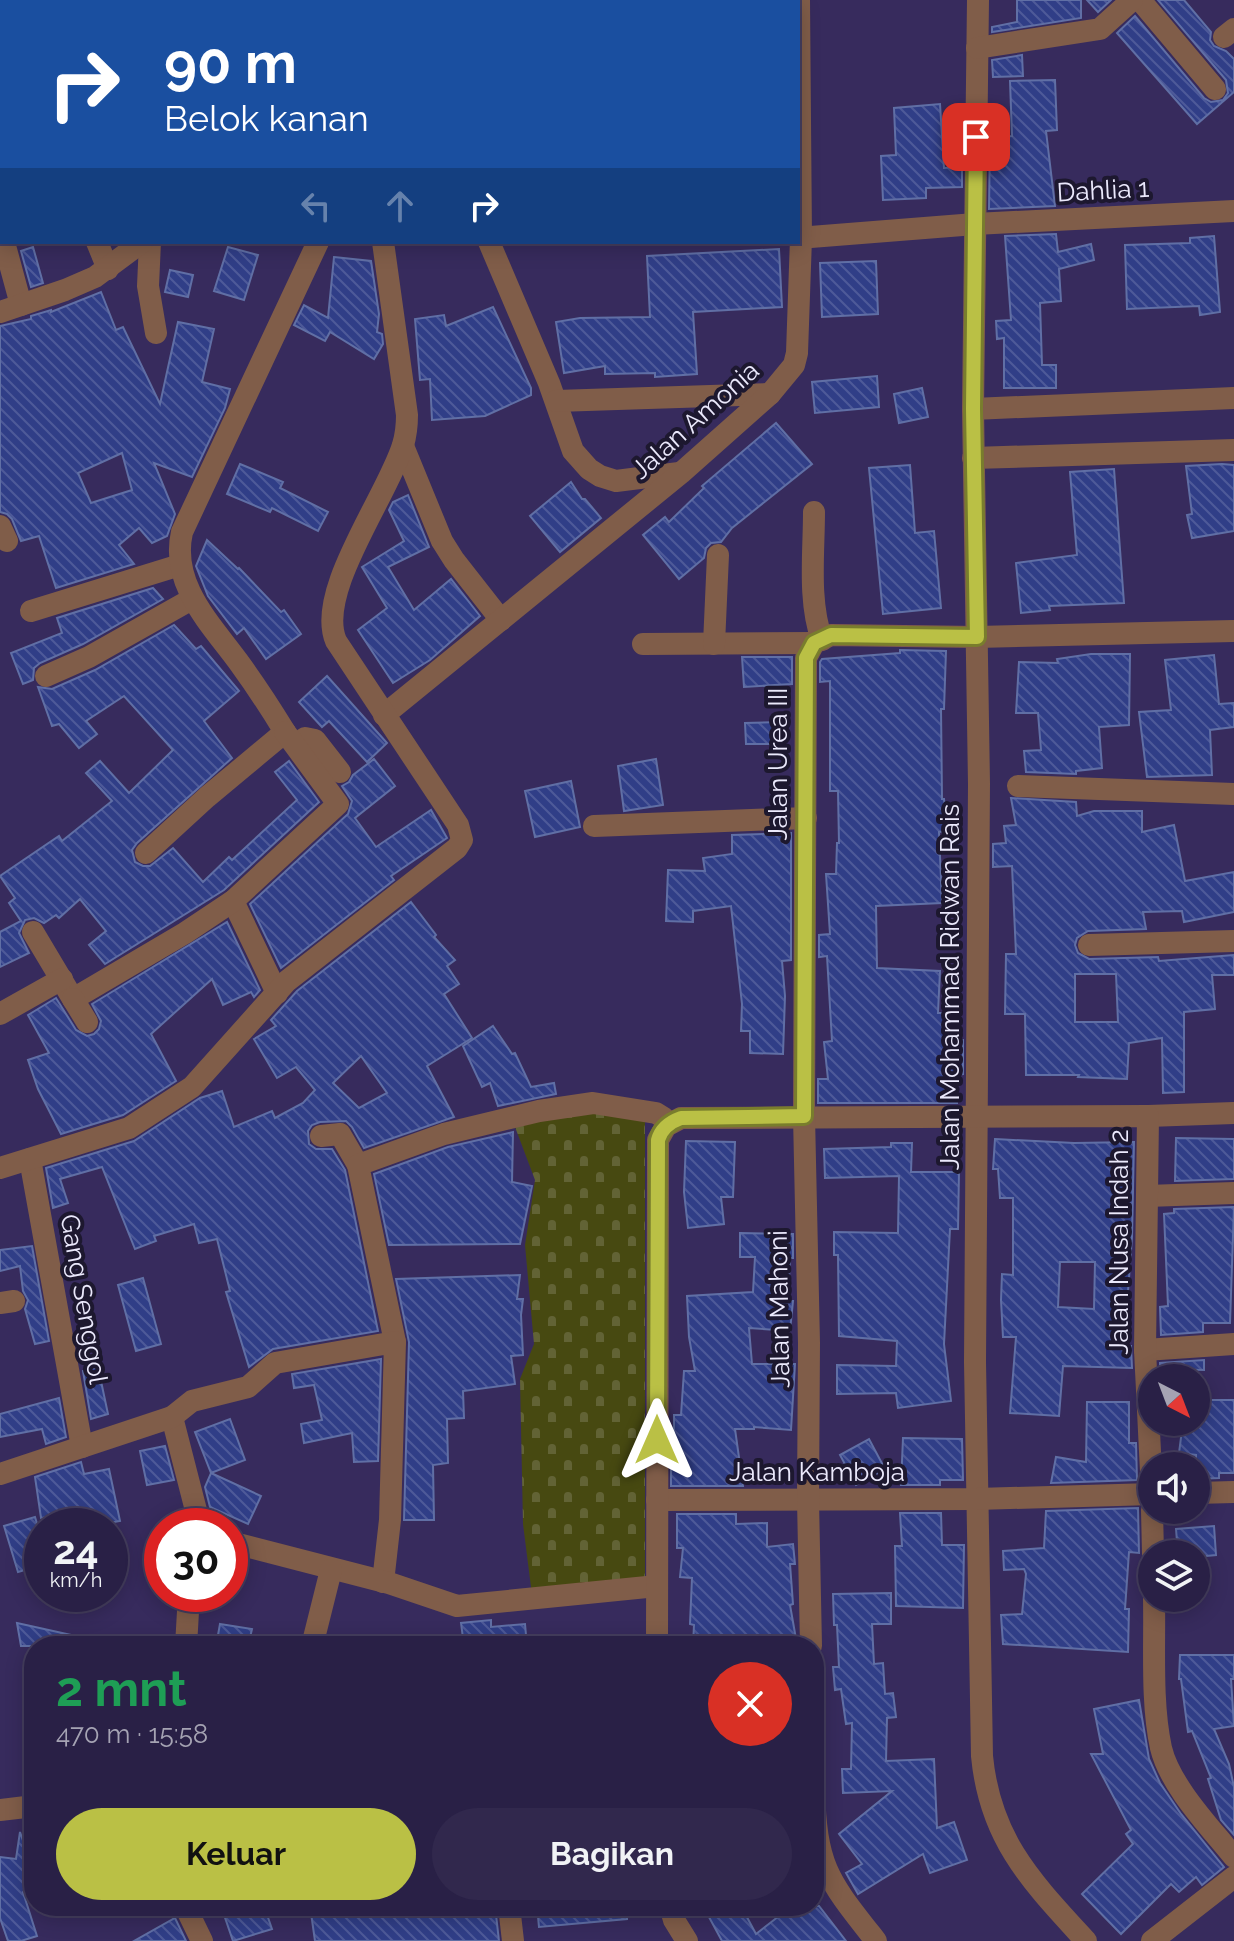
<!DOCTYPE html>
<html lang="id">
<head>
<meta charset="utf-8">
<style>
	:root { --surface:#292046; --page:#31284d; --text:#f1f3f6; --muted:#a5a3b3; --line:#453e5f; --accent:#bac045 }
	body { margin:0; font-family:Raleway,sans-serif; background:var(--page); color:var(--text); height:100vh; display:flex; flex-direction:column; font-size:30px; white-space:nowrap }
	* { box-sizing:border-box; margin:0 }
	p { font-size:26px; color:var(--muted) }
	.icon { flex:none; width:44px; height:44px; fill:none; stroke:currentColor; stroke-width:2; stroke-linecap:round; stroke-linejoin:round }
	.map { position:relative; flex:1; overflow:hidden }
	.details { position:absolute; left:24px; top:1636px; width:800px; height:280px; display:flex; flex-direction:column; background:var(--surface); border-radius:32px; box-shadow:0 4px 20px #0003,0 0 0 2px var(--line) }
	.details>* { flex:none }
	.banner { position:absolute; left:0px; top:0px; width:800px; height:244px; box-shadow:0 4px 20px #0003,0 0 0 2px var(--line); background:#1a4fa0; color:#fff; overflow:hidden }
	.needle { width:52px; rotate:138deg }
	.tools { position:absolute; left:1138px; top:1364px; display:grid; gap:16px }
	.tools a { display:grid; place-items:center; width:72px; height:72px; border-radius:50%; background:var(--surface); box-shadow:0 4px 20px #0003,0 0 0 2px var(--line); font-size:40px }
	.speed { position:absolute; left:24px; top:1508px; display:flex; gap:16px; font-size:40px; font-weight:700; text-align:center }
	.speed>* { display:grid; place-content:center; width:104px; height:104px; border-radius:50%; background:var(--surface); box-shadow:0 4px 20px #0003,0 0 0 2px var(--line); line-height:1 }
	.speed small { font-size:20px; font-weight:400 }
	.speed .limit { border:12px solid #d22; background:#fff; color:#111 }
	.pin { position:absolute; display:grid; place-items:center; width:68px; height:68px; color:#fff; margin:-34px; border-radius:16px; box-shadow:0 4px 12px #0006 }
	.me { position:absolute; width:88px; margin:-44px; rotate:0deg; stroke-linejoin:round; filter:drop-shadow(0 0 6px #0008) }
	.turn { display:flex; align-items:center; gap:28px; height:168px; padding:0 32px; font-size:36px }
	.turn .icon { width:104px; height:104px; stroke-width:2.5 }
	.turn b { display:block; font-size:56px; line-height:68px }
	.lanes { display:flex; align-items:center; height:76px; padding:0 32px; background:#0003; justify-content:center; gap:40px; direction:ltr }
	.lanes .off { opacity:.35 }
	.round { display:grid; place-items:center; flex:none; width:84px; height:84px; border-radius:42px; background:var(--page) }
	.overview { display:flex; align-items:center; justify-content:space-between; height:136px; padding:0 32px }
	h1 { font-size:48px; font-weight:700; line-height:60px; color:#1e9e55 }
	.primary-button { display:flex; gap:16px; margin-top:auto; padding:16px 32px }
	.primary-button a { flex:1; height:92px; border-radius:48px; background:var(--accent); color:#111; font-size:32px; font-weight:700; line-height:92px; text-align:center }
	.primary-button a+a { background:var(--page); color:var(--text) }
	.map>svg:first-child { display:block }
	.cemetery { fill:url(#cemetery-stones) }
	.building { fill:url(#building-back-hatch); stroke:#606fa5; stroke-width:2; fill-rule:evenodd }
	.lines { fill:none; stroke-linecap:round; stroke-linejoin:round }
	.minor { stroke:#805d49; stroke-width:22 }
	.route-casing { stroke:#797d2d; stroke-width:20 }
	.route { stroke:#bac045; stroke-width:14 }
	.labels { text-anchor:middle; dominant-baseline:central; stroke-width:8; stroke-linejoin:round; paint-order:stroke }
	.street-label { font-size:26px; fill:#ebe9fc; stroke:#1d182f }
</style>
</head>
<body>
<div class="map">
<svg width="1234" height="1941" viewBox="0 0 1234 1941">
	<defs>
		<pattern id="cemetery-stones" width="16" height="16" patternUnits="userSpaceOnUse" patternTransform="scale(2)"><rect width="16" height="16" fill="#474911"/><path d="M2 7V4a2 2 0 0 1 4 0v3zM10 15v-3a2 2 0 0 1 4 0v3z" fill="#626335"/></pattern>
		<pattern id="building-back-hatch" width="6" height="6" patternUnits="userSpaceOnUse" patternTransform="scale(2)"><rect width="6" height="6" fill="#303e87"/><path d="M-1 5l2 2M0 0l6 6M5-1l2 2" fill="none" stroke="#4e5a99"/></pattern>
	</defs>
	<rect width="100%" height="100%" fill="#372b5d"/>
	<path class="cemetery" d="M575,1105L645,1120V1588L532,1595L523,1524L520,1379L534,1344L525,1245L535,1180L512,1119Z"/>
	<g class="building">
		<path d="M1017,0H1081V18L992,32V27L1017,22Z"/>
		<path d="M1087,0H1111L1098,12Z"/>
		<path d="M1158,0H1184L1211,32L1210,40L1214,46L1226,51L1234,59V92L1197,124L1117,33L1135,16L1204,98L1211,102L1223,100L1228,93L1226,80Z"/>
		<path d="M1022,55L1023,76L993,77L992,60Z"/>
		<path d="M1055,80L1057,130L1046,131L1055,206L989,209L990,138L1012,136L1010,81Z"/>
		<path d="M940,104L944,168L962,167V187L926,188V198L883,200L881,156L896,155L894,108Z"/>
		<path d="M1056,234L1058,252L1091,244L1094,260L1059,269L1061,301L1040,303L1042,365H1056V388H1004V338L997,339L996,321L1011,320L1005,236Z"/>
		<path d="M1214,236L1220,312L1200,315L1199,306L1127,309L1125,245L1190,243V238Z"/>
		<path d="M33,247L43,283L31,287L21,251Z"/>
		<path d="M228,247L258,255L244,300L214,291Z"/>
		<path d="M779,249L782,307L693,312L697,374L655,377V373L605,374V366L564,373L556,322L580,318L650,317L647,256Z"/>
		<path d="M334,257L371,261L379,314L377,332L382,334L383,344L374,359L330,332L325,341L294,325L304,305L328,318Z"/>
		<path d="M876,261L878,314L822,317L820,263Z"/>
		<path d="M170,270L193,275L188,297L165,292Z"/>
		<path d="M101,292L116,330L123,327L160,404L178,322L214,329L202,382L230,389L225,408L192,477L154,463L175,514L167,536L152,543L139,528L119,545L134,564L56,588L39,536L21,541L12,519L7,514L0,512V326L31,319V316L51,310V312ZM122,453L132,490L91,503L78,473Z"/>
		<path d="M493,307L531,388V395L485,416L432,420L430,379L420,380L415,319L444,315L446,326Z"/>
		<path d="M877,376L879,407L815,413L812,382Z"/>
		<path d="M922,388L928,417L899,423L894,394Z"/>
		<path d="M776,423L812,464L732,528L721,542L711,543L706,548L704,558L679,579L643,535L665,517L669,522L704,488L702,486Z"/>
		<path d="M240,464L283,482L280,488L328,512L318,531L272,508L270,512L227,494Z"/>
		<path d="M1222,464L1234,465V531L1192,538L1187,515L1192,514L1186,466Z"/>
		<path d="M910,465L915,533L934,531L941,608L883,614L869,468Z"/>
		<path d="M1114,469L1124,603L1049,606L1050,610L1021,613L1016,563L1077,555L1070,472Z"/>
		<path d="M571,482L582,499H585L601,518L560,552L530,516Z"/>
		<path d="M408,495L429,547L388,567L414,610L451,579L480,616L430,660L393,683L358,630L387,608L362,567L404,541L389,510L393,502Z"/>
		<path d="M207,540L238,569L239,568L281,612L284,610L301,634L266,659L244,628L237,634L208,596L196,566Z"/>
		<path d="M153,588L163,599L83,644L40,663L34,668L33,680L23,684L11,653L62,633L57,618Z"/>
		<path d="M174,625L196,649L201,646L239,691L204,721L232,758L137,843L132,850L135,862L143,866H150L173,848L203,882L229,857L232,860L297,800L275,772L289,761L319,802L224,890L105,964L89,945L106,931L80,899L59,918L56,915L44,923L34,918L25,920L19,933L29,953L0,967V932L21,921L9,903L15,898L0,876L59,836L62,841L112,801L86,773L100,761L129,793L173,750L124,696L86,721L97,734L79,748L59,724L52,726L38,687L52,689L95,670Z"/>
		<path d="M900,650L946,651L944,709H941L942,799H944L947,831L939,832L942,903L876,906L877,968L940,971L938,1013H952L953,1041L963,1040V1074L955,1075L957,1103H818V1079H828L824,1042L832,1041L827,956L819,957V935L830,934L826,874H836L837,843H839L838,791H830V681L820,682V662L822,659L900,653Z"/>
		<path d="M1091,654H1130L1129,725L1099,727L1102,768L1076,771V774L1026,772L1024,751L1041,750L1038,713H1016L1019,662L1058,663L1057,659Z"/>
		<path d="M1214,655L1219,704L1234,703V727L1210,730L1212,775L1147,777L1139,712L1171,710L1165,660Z"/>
		<path d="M742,657H792V684L744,687Z"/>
		<path d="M327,676L387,743L367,762L329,721L322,727L299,702Z"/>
		<path d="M782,722L783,744H746L745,723Z"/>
		<path d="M374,759L395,786L355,818L376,847L431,810L447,838L391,876L394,880L281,968L250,904L348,814L352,801L342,786L349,782L353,775Z"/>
		<path d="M656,759L663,805L624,811L618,766Z"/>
		<path d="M571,781L580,827L535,837L525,791Z"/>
		<path d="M1011,798L1076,802L1077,816L1094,811H1142V832L1174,825L1185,881L1234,872V912L1184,922L1182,911L1143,912L1146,929L1088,931L1077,938L1075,945L1078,953L1089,959L1158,957L1159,961L1234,955V975H1212L1215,1009L1184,1012V1092L1163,1093L1162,1038L1129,1043L1127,1079L1078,1077L1079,1075H1026L1025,1014H1005L1006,954H1016L1012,866L993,867V844L1006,843L1004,826L1016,825ZM1075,974H1116L1118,1022H1075Z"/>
		<path d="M791,833V960L782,961L785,996L783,1054L750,1053V1031H741L742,1004L731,906L693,911V922L666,921L668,870L705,871L703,858L732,854V835Z"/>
		<path d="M411,902L436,935L434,937L455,960L447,966L459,984L444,994L472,1038L427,1066L454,1117L364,1148L352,1127L346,1121L320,1122L312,1125L308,1131L309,1144L316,1149H332L345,1170L378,1331L273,1349L249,1367L226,1292L230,1291L217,1239L199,1243L194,1224L154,1236L156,1241L135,1249L102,1167L60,1179L68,1203L53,1208L46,1168L134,1141L200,1098L222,1091L234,1127L272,1111L275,1118L303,1103L315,1090L296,1067L277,1078L254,1039L276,1026L271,1020L297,991ZM361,1056L387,1093L359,1108L333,1083Z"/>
		<path d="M227,922L260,990L254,997L251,992L223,1005L212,979L151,1034L176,1081L123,1115L61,1134L38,1089L28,1060L49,1053L28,1015L56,998L76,1030L87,1036L94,1034L99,1029L101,1021L92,1004Z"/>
		<path d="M493,1026L512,1054L515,1053L531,1087L554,1083L556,1094L498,1106L490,1083L482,1087L463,1046Z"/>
		<path d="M513,1132L512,1182L532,1186L520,1244L389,1245L374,1174L448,1147Z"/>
		<path d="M1176,1138L1234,1139V1179L1175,1181Z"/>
		<path d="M995,1139L1074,1143L1134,1142L1132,1237L1124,1346H1131L1132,1368L1063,1366L1059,1416L1010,1413L1016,1337H1003L1001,1300L1002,1274L1013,1275V1198H1000L998,1169H993ZM1060,1262H1095L1094,1309L1058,1307Z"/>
		<path d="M686,1141L735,1142L733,1197H721L724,1224L688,1228L684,1192Z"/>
		<path d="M891,1143H912L911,1172H959L958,1229H950L944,1344L951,1401L898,1408L896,1393L837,1394V1365L896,1366L897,1341L839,1336L838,1255H834V1232L898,1233L899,1176L825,1178L824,1149L891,1147Z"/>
		<path d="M1234,1207L1230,1323H1203V1332L1161,1335L1160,1307L1168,1306L1164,1214L1174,1213V1209Z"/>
		<path d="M740,1233L793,1234V1258H790L788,1301H793L790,1331L749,1328L752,1364H795L791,1430L754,1427V1429H735L743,1486H671V1432H674V1415H681L684,1371H695L689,1337L687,1296L753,1292L755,1257H740Z"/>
		<path d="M32,1246L49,1341L35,1344L25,1309L28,1300L23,1291L20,1266L0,1271V1250Z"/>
		<path d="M520,1275L517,1299H523L521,1315L523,1355L511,1356L515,1384L463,1391L464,1418L447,1419L448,1463L433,1465L434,1520H404L409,1342L396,1279Z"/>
		<path d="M143,1278L161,1344L136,1351L118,1285Z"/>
		<path d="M381,1359L378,1461L354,1462L352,1433L304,1443L301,1424L322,1420L314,1385L294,1388L292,1374Z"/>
		<path d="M1204,1360V1370L1160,1369V1363Z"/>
		<path d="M98,1367L108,1414L91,1419L83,1371Z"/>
		<path d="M59,1398L66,1437L46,1444L42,1429L0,1437V1414Z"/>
		<path d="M1196,1400H1234V1473H1219V1478L1196,1479V1455L1179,1453L1183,1422H1196Z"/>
		<path d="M1087,1402H1129V1443H1136L1137,1480L1051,1483L1056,1457L1086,1462Z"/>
		<path d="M230,1419L245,1460L211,1473L195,1432Z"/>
		<path d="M903,1438L962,1439L963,1480H940V1485H901Z"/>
		<path d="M869,1439L885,1469L856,1485L840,1455Z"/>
		<path d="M165,1446L174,1480L147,1485L140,1451Z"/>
		<path d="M81,1462L84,1474L109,1469L120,1521L91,1526L88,1512L41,1518L35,1477Z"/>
		<path d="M211,1473L261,1496L248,1524L210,1507L205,1487Z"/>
		<path d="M1138,1508L1139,1553L1129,1552L1125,1609H1129L1128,1652L1003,1644L1001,1615L1022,1614L1026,1574L1024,1569L1004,1570L1003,1551L1044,1548L1046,1511Z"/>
		<path d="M900,1513H941L942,1545H964L963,1608L896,1606L895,1546H902Z"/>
		<path d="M677,1514H736V1524L767,1523V1547L793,1544L795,1564H790L793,1604L790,1605L796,1639L760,1644V1640L693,1645L694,1625L690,1624L692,1578L680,1577L683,1548H677Z"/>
		<path d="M35,1517L42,1540V1565L18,1572L4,1526Z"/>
		<path d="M1214,1526L1216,1555L1196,1557V1554H1178L1176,1529Z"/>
		<path d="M891,1593V1624H872L874,1664L883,1663L885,1694L893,1693L896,1717L887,1718L886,1761L934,1759L937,1828L954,1822L967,1860L930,1873L923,1854L858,1894L846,1873L862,1864L839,1834L892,1791L843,1793L842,1769H851L852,1723L846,1724L841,1689L835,1690L833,1667H839L837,1625H834L833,1594Z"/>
		<path d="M491,1620V1627L525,1624L527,1646H464L461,1623Z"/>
		<path d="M17,1623L85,1638L84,1646H21Z"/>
		<path d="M220,1624L252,1629L248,1646H216Z"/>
		<path d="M1180,1655H1234V1679H1231L1234,1726L1214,1729L1229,1764L1234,1787V1835L1221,1820L1208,1779L1211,1778L1192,1731L1188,1732L1181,1679H1179Z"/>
		<path d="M1139,1700L1149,1759L1160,1783L1181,1814L1224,1867L1202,1885L1196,1877L1179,1892L1171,1884L1121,1934L1082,1894L1133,1844L1126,1834L1131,1830L1091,1754H1103L1094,1709Z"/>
		<path d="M20,1832L34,1873V1888L23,1892L37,1936L21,1941H8L0,1918V1857L16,1859Z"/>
		<path d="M221,1906H264L272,1929L233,1941Z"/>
		<path d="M310,1906H495L499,1941H315Z"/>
		<path d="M537,1906H627V1919L539,1927Z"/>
		<path d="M703,1906H741L756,1934L792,1906H819L846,1941H722Z"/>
		<path d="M175,1918L186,1941H134Z"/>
	</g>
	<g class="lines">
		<g class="minor">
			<path d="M117,0L118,2"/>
			<path d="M645,0V2"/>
			<path d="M978,0L973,409L979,784L975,1362L982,1756C990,1840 1032,1882 1086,1941"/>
			<path d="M1140,0L1215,89"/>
			<path d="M331,2V0"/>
			<path d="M489,2V0"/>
			<path d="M0,11L2,15"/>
			<path d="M1224,37L1234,29"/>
			<path d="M977,48L1100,29L1132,0"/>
			<path d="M798,238L975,224L1234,211"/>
			<path d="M4,242L21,305"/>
			<path d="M97,242L108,269"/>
			<path d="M150,242L148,286L156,333"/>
			<path d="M489,242L549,383L573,451L589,469L600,476L616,481L679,473"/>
			<path d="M0,312L65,290L95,277L142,242"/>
			<path d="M556,401L770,394"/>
			<path d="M973,409L1234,398"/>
			<path d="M403,446L442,541L454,560L501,620"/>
			<path d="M973,458L1234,450"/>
			<path d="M814,512C814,553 808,601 822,640"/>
			<path d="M0,526L7,541"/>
			<path d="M31,611L180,565"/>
			<path d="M643,644L814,643"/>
			<path d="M714,644L718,555"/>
			<path d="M46,676L89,657L192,599"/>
			<path d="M384,715L681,473L770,394L794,365L797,353L801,238L799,0"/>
			<path d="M296,746L305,738L315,740L340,772"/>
			<path d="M1018,786L1234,794"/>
			<path d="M594,826L806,818"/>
			<path d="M146,853L207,797L285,732C271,709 256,686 240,664C211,624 170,585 182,532L318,242"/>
			<path d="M233,901L277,993"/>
			<path d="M33,932L73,999L185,933L233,901L338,804L285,732"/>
			<path d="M1089,945L1234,941"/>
			<path d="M73,999L87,1022"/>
			<path d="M0,1014L62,979"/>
			<path d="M1148,1116L1234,1113"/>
			<path d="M321,1136L340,1134L358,1165"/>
			<path d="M30,1159L82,1447"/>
			<path d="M0,1168L129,1128L192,1087L287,981L457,848L462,840L458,825L336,641C315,592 388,495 403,445C406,435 407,425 407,415L383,242"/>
			<path d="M1147,1196L1234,1193"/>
			<path d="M0,1303L14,1301"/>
			<path d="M395,1342L358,1165L444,1134L539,1111L593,1103L656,1113L664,1118L666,1126"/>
			<path d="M1145,1350L1234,1344"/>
			<path d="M172,1417L200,1526"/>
			<path d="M0,1474L172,1417L192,1401L248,1387L275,1363L395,1342L390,1520L383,1582"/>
			<path d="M1196,1493L1234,1492"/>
			<path d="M657,1500L977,1499L1152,1494"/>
			<path d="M1152,1510L1153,1554"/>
			<path d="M230,1542L389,1583L457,1606L657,1586"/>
			<path d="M1154,1598C1155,1645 1151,1702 1161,1748C1170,1786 1210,1827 1234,1857"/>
			<path d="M186,1646L189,1594"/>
			<path d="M312,1646L331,1570"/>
			<path d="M657,1646L658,1140L666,1126L681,1118L1148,1116L1145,1350L1152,1492"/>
			<path d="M811,1646L808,1500L809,1343L804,1116L806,658L814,643L831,635L977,637L1234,631"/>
			<path d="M814,1788C816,1868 828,1880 876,1941"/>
			<path d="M0,1810L34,1806"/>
			<path d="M185,1906L202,1941"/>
			<path d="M509,1906L513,1941"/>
			<path d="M670,1906L674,1920L687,1941"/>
			<path d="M1152,1941L1234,1877"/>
		</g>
	</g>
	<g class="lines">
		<defs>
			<path id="route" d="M657,1440L658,1140C661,1129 670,1122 681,1118L804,1116L806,658L814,643L831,635L977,637L973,409L976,137"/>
		</defs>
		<use href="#route" class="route-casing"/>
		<use href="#route" class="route"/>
	</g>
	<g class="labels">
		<g class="street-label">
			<text transform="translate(1103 190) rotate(-3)">Dahlia 1</text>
			<text transform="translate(695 420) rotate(-42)">Jalan Amonia</text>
			<text transform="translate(778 764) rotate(-90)">Jalan Urea III</text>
			<text transform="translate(950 987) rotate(-90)">Jalan Mohammad Ridwan Rais</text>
			<text transform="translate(1119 1242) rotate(-90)">Jalan Nusa Indah 2</text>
			<text transform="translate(84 1299) rotate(80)">Gang Senggol</text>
			<text transform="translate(779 1309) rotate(-91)">Jalan Mahoni</text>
			<text x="817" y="1472">Jalan Kamboja</text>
		</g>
	</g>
</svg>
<div class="tools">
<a><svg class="needle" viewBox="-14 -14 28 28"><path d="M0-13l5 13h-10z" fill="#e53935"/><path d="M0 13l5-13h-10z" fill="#a5a3b3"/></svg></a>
<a><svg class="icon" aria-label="sound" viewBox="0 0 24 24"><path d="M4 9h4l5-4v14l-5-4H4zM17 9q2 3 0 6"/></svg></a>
<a><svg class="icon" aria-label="layers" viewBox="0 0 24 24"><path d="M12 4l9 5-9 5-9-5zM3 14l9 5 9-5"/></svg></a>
</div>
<div class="speed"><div>24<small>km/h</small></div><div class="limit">30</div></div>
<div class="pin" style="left:976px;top:137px;background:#d93025"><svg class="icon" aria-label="arrive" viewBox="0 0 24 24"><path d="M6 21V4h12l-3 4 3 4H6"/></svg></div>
<svg class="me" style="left:657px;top:1440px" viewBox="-20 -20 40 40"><path d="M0-17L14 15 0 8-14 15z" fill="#bac045" stroke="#fff" stroke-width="4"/></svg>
<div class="banner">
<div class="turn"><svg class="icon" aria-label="right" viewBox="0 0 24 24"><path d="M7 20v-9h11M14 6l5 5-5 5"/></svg><div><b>90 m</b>Belok kanan</div></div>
<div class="lanes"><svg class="icon off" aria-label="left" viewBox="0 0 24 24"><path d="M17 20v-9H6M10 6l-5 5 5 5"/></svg><svg class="icon off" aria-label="ahead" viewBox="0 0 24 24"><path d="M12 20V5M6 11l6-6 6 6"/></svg><svg class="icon" aria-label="right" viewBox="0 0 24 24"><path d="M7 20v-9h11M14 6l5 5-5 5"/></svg></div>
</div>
<section class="details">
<div class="overview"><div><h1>2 mnt</h1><p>470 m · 15:58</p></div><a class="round" style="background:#d93025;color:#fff"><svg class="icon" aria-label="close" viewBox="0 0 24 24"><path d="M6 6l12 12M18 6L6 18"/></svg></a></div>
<div class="primary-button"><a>Keluar</a><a>Bagikan</a></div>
</section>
</div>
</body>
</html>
